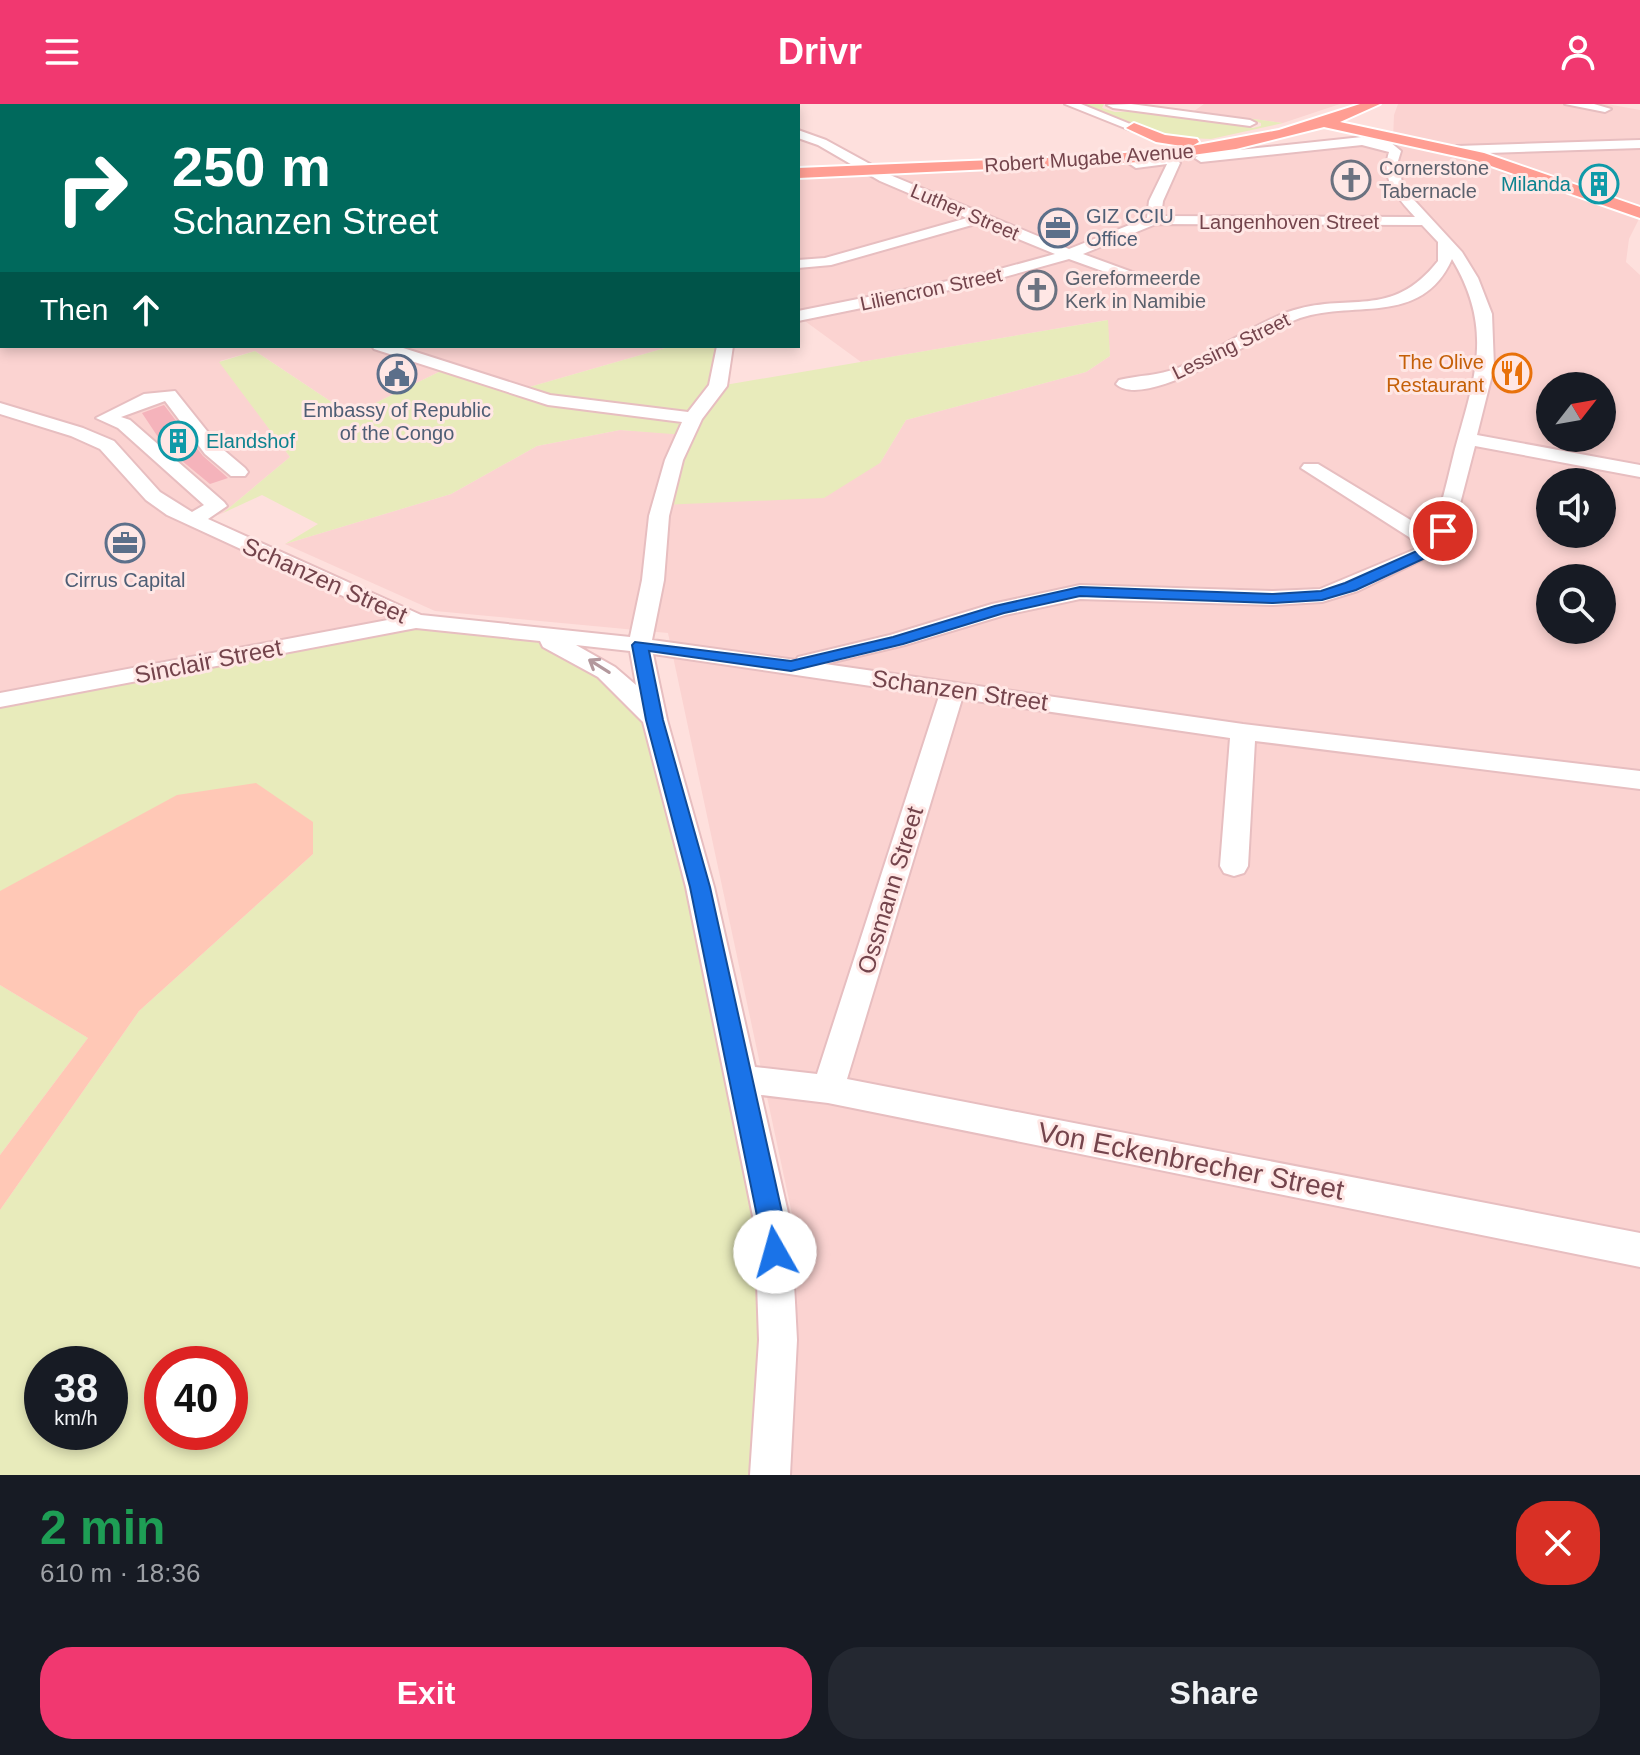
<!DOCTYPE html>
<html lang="en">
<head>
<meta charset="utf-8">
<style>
	:root { --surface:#171b24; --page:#242831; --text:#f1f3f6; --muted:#9ea1a6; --accent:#f13870 }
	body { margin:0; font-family:Helvetica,sans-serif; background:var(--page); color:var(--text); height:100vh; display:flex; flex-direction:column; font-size:30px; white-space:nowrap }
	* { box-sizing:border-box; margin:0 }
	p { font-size:26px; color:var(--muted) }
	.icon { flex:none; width:44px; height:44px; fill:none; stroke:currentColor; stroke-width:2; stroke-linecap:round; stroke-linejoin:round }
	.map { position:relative; height:1371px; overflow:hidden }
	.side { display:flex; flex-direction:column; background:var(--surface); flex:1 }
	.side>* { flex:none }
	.top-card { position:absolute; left:0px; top:0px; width:800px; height:244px; box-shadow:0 4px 12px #0003; background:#00695c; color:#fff; overflow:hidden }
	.needle { width:52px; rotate:59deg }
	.buttons { position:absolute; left:1536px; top:268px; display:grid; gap:16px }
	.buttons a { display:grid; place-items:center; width:80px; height:80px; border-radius:50%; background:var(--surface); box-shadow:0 4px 12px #0003; font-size:40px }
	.speed { position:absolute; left:24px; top:1242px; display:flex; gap:16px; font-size:40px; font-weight:700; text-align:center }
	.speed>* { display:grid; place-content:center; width:104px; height:104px; border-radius:50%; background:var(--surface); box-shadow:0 4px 12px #0003; line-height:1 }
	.speed small { font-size:20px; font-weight:400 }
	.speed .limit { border:12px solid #d22; background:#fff; color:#111 }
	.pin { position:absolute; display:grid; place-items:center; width:68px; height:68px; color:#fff; margin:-34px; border:4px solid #fff; border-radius:50%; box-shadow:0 2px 8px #0007 }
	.me { position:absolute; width:88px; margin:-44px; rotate:353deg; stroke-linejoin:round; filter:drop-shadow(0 0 6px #0008) }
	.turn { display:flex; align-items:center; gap:28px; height:168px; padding:0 40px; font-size:36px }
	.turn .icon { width:104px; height:104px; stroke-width:2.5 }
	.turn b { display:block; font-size:56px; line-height:68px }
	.then { display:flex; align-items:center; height:76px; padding:0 40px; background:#0003; gap:16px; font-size:30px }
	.round { display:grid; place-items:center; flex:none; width:84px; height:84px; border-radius:32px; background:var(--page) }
	.overview { display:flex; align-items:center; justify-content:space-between; height:136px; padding:0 40px }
	h1 { font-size:48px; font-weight:700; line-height:60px; color:#1e9e55 }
	.button { display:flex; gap:16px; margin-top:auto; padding:16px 40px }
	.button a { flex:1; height:92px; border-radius:32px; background:var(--accent); color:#fff; font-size:32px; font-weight:700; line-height:92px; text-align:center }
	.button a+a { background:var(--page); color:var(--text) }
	header { display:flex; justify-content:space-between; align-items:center; height:104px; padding:0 40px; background:var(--accent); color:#fff; font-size:36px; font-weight:700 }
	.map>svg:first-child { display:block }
	.residential { fill:#fbd3d1; fill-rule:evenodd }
	.green { fill:#e8ebbb; fill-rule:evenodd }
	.sand { fill:#ffc8b6 }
	.building { fill:#f5b3bb }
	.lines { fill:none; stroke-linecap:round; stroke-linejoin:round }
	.minor-casing { stroke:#e7bec0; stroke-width:4 }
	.major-casing { stroke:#fff; stroke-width:4 }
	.minor { fill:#fff; fill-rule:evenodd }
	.major { fill:#ff9e93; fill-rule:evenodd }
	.oneway { stroke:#b3989d }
	.route { fill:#1a73e8; stroke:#114b97; stroke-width:2 }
	.labels { text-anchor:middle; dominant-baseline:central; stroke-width:6; stroke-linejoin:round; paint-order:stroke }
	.far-street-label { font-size:20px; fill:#74444c; stroke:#ffe7e5 }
	.far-worship-label { font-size:20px; fill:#5b616d; stroke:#ffe7e5; text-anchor:start }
	.far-culture-label { font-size:20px; fill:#0d838f; stroke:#ffe7e5; text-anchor:end }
	.far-service-label { font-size:20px; fill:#4e5e75; stroke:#ffe7e5 }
	.far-food-label { font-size:20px; fill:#c56008; stroke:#ffe7e5; text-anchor:end }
	.street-label { font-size:24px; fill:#74444c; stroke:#ffe7e5 }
	.near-street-label { font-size:28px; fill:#74444c; stroke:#ffe7e5 }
</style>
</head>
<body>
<header><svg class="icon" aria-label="menu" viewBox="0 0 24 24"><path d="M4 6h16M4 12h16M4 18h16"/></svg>Drivr<svg class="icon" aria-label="person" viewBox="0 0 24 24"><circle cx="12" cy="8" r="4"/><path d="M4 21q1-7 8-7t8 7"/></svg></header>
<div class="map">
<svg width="1640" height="1371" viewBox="0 0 1640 1371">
	<rect width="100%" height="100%" fill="#fee0dd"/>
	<g class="residential">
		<path d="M1204,0H1340L1283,19L1194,7Z"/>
		<path d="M1398,0H1607L1640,6V113L1629,135L1626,158L1640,171V1371H792L797,1189L795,1124L668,529L435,507L285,440L451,390L537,342L620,326L685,330L880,359L906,316L1086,268L1110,252L1107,216L861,258L798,212V69L1158,59L1172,55L1393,35L1394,11ZM1550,282H1602V334H1550ZM1550,378H1602V430H1550ZM1550,474H1602V526H1550Z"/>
		<path d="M0,217L2,242H672L519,286L447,264L351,311L255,247L220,257L290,353L223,409L199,418L416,517L0,595Z"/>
	</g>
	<g class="green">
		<path d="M1083,0H1104L1102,4L1115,8L1145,7L1225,16L1253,24L1261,22V19L1239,13L1283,19L1211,35L1164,33Z"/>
		<path d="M1108,216L1110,252L1086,268L906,316L880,359L824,394L661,401L685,331L620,326L537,342L451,390L285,440L318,420L262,391L223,409L290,353L219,258L255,247L351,311L447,264L519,286L672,242H725L719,282Z"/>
		<path d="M416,517L544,535L596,558L655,616L773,1122L754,1371H0V1106L139,907L313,750L0,787V596ZM42,1260H110V1328H42ZM162,1260H230V1328H162Z"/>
		<path d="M0,881L88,934L0,1051Z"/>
	</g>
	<path class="sand" d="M256,679L313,718V750L139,907L0,1106V1051L88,934L0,881V787L177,691Z"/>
	<path class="building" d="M164,301L203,352L228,374L210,380L164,342L142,309Z"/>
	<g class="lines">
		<defs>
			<g id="minor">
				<path d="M700,0H715L717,2H702Z"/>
				<path d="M1065,0H1081L1140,24L1130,26Z"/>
				<path d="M1131,0L1250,16L1256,19L1250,22L1113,4L1107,1Z"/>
				<path d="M1565,0H1594L1611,5L1605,8Z"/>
				<path d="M798,26L826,36L890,71L1069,145L1147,114L1149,97L1167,60L1136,64L1130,60L1136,56L1172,51L1180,59L1163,97L1161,112L1415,113C1398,94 1380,76 1389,48L1362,41L1201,58L1195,54L1201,50L1362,33L1390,38L1401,47L1398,57L1403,84L1462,148L1478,174L1492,210L1494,263L1477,331L1640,361V373L1475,342L1453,427L1444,445L1358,487L1322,498L1273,501L1080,495L1005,511L905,541L825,560L1243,620L1640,667V685L1255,637L1248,762L1244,769L1234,772L1224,769L1220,762L1230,634L962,595L847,975L1640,1129V1163L828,999L761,991L791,1122L797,1236L790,1371H750L759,1236L755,1122L686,783L643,618L598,573L543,543L540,537L416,524L0,603V589L393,515L167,411L146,396L100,345L71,332L0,310V299L83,324L114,337L160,388L192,408L204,401L118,324L96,314L144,290L175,287L219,342L245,364L248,368L245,372H231L205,350L165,297L121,313L130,316L224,398L227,402L208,415L421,511L630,533L642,476L649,412L665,356L682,318L548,301L374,245L372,242H397L550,291L688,308L709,281L717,242H733L727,282L702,315L683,356L669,412L664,476L652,536L796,556L798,553L890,531L992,500L1080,481L1273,487L1320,485L1423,442L1301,364L1304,360H1318L1432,429C1442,402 1448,373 1455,345C1475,273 1494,225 1452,155C1421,225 1350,194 1295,216C1263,229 1146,308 1116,280L1119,276C1139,271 1158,272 1178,264C1216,248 1249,222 1288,208C1348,187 1391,217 1438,157V138L1422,121L1156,120L1083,150L1143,172V178H1133L1069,155L979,180L798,217V207L978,171L1055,150L979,119L831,161L798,164V156L825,154L967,114L880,77L818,41L798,34ZM576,541L630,547L636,581L615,563ZM653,550L939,592L817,970L755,963L714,783L667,616Z"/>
				<path d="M1640,36V44L1457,50L1451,46L1457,42Z"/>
				<rect x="0" y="128" width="2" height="9"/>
				<rect x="0" y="150" width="2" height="10"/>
			</g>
			<g id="major">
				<path d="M1360,0H1380L1340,18L1484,49L1640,103V114L1474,56L1324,23L1236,45L1141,58L798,74V64L1093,52L1188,43L1156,38L1126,24L1134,19L1165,31L1197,35L1199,38L1192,42L1279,26Z"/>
				<path d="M0,93H2L0,104Z"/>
				<path d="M0,205H2L0,218Z"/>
			</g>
		</defs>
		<use href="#minor" class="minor-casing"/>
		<use href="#major" class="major-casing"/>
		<use href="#minor" class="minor"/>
		<use href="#major" class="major"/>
	</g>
	<defs><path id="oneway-shaft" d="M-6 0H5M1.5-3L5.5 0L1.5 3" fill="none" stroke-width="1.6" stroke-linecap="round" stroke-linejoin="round" transform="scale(2)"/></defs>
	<use class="oneway" href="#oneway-shaft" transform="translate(599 562) rotate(-148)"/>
	<path class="route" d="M1443,423L1450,427L1436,449L1356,486L1322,496L1273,499L1080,492L1004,509L903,540L791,567L649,547L663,616L710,783L785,1122L788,1148L784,1156L775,1160L766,1156L690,783L646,616L632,541L635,538L791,557L893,533L995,502L1080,483L1273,490L1321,487L1345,479L1426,443L1438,424Z"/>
	<defs>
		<symbol id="church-ring" viewBox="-11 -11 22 22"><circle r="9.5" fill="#ffe7e5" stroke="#6b7280" stroke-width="1.5"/><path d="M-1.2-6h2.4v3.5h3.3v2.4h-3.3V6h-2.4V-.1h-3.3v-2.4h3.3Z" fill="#6b7280"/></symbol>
		<symbol id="building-ring" viewBox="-11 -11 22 22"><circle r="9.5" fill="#ffe7e5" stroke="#0f9aa8" stroke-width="1.5"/><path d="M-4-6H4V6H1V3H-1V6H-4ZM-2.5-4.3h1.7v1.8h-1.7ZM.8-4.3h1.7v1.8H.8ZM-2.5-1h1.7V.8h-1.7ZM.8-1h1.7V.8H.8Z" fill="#0f9aa8"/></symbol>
		<symbol id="office-ring" viewBox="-11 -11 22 22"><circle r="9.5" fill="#ffe7e5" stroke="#5c6f8a" stroke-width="1.5"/><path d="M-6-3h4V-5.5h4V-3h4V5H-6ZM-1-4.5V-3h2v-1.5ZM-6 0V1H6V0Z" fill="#5c6f8a"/></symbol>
		<symbol id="restaurant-ring" viewBox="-11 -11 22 22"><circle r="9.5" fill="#ffe7e5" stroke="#e8710a" stroke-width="1.5"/><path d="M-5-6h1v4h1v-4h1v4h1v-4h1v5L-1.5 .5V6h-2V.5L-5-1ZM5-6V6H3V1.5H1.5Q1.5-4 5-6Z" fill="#e8710a"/></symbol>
		<symbol id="civic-ring" viewBox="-11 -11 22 22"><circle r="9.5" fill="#ffe7e5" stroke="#5c6f8a" stroke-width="1.5"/><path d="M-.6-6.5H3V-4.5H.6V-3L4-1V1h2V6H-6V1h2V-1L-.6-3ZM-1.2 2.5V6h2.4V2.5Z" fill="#5c6f8a"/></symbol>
	</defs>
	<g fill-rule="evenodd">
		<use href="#church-ring" x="1329" y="54" width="44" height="44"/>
		<use href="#building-ring" x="1577" y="58" width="44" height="44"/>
		<use href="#office-ring" x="1036" y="102" width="44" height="44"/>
		<use href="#church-ring" x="1015" y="164" width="44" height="44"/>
		<use href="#restaurant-ring" x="1490" y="247" width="44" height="44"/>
		<use href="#civic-ring" x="375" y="248" width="44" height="44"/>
		<use href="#building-ring" x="156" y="315" width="44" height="44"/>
		<use href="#office-ring" x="103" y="417" width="44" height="44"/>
	</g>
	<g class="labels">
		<g class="far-street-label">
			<text transform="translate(1089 54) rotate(-4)">Robert Mugabe Avenue</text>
			<text transform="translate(965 108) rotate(23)">Luther Street</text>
			<text x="1289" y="118">Langenhoven Street</text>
			<text transform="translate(931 185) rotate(-12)">Liliencron Street</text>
			<text transform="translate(1231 242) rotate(-26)">Lessing Street</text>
		</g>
		<g class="far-worship-label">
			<text x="1379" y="64">Cornerstone<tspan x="1379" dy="23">Tabernacle</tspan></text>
			<text x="1065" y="174">Gereformeerde<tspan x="1065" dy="23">Kerk in Namibie</tspan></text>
		</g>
		<g class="far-culture-label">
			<text x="1571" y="80">Milanda</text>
			<text x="206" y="337" text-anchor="start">Elandshof</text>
		</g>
		<g class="far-service-label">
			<text x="1086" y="112" text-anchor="start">GIZ CCIU<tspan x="1086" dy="23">Office</tspan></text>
			<text x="397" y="306">Embassy of Republic<tspan x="397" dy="23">of the Congo</tspan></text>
			<text x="125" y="476">Cirrus Capital</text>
		</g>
		<g class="far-food-label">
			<text x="1484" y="258">The Olive<tspan x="1484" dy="23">Restaurant</tspan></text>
		</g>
		<g class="street-label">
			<text transform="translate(325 476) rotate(24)">Schanzen Street</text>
			<text transform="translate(208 557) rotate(-11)">Sinclair Street</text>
			<text transform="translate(960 586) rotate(8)">Schanzen Street</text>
			<text transform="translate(890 786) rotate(-73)">Ossmann Street</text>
		</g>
		<g class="near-street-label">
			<text transform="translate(1191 1057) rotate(11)">Von Eckenbrecher Street</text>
		</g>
	</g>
</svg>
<div class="buttons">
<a><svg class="needle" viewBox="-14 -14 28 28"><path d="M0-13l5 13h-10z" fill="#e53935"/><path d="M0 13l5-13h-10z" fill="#9ea1a6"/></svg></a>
<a><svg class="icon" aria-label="sound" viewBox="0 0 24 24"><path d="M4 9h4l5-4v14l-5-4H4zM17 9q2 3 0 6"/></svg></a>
<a><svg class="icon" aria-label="search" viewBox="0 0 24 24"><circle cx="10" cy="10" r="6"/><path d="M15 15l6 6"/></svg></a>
</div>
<div class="speed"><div>38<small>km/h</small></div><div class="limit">40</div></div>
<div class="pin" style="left:1443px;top:427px;background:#d93025"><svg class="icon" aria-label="arrive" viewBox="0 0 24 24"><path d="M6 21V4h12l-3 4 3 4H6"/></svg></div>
<svg class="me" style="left:775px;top:1148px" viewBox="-20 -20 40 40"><circle r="19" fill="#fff"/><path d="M0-13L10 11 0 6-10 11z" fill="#1a73e8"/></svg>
<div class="top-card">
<div class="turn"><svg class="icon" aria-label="right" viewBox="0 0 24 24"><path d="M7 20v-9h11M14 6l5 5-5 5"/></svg><div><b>250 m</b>Schanzen Street</div></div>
<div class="then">Then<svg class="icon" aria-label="ahead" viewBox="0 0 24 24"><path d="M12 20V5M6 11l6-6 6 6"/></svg></div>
</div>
</div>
<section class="side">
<div class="overview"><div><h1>2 min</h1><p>610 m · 18:36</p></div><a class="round" style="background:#d93025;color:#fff"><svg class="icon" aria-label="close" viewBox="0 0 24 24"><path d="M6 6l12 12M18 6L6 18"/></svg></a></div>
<div class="button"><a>Exit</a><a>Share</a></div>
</section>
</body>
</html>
